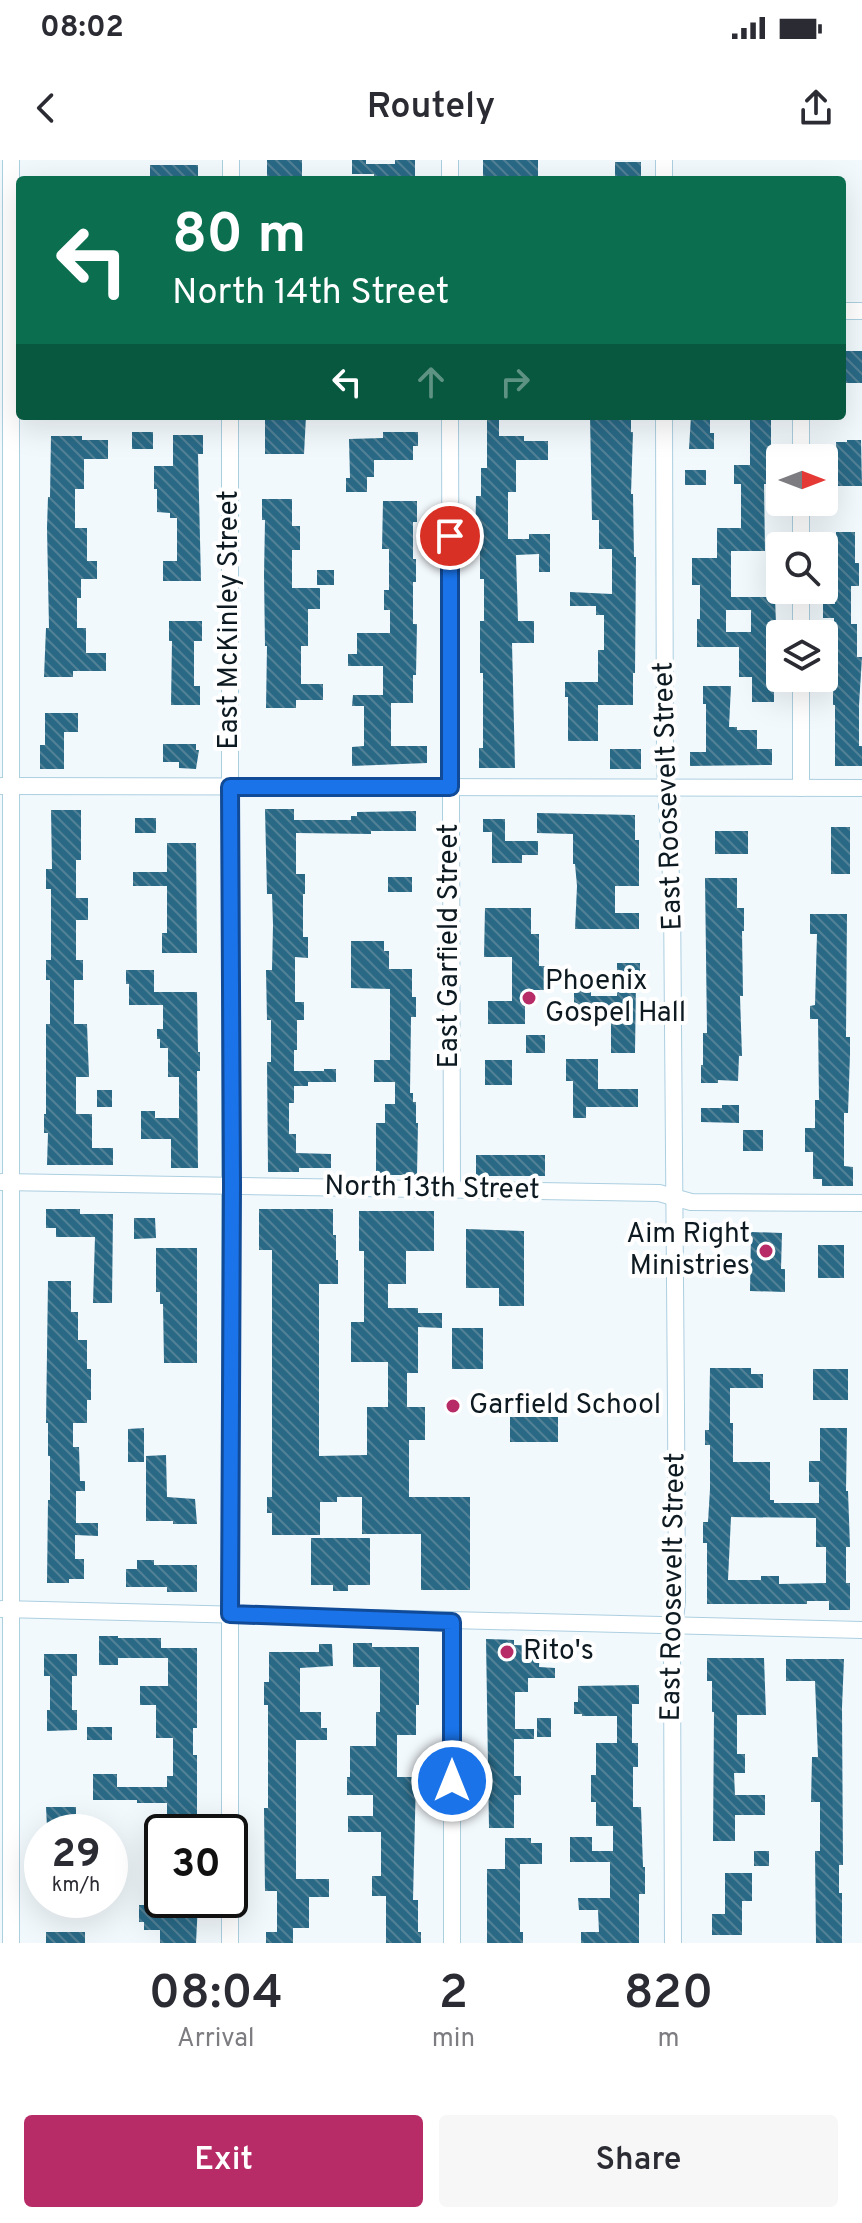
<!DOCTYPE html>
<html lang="en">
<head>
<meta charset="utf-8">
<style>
	:root { --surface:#fff; --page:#f7f7f7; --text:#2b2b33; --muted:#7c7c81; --accent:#b72c67 }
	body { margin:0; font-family:Overpass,sans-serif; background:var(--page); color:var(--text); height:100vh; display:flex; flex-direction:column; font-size:30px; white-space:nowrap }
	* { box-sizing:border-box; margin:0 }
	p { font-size:26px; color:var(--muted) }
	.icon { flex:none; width:44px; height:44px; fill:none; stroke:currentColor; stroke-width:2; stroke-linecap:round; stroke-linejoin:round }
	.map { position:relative; height:1783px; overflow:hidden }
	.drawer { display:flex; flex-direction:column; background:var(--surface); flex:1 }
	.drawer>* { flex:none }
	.top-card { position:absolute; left:16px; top:16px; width:830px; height:244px; border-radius:8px; box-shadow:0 8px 32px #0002; background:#0b6e4f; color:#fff; overflow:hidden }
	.needle { width:52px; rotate:90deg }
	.buttons { position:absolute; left:766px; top:284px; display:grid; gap:16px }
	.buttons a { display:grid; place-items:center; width:72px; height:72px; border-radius:8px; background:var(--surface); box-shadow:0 8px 32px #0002; font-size:40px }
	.speed { position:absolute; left:24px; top:1654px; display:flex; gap:16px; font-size:40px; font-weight:700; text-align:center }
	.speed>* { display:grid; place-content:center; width:104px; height:104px; border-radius:50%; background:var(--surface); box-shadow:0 8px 32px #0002; line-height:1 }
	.speed small { font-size:20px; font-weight:400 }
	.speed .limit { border:4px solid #111; border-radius:12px; background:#fff; color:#111 }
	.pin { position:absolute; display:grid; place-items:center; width:68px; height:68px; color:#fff; margin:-34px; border:4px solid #fff; border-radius:50%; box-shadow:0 2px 8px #0007 }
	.me { position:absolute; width:88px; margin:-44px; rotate:0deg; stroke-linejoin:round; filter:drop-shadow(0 0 6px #0008) }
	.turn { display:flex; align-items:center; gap:28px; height:168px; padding:0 24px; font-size:36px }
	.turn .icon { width:104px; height:104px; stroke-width:2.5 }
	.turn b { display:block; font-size:56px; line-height:68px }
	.lanes { display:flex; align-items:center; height:76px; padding:0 24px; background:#0003; justify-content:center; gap:40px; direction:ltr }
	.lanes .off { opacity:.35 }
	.eta { display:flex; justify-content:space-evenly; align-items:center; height:136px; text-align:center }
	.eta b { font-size:48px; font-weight:600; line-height:56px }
	.button { display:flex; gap:16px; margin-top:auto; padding:16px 24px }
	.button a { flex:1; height:92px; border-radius:8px; background:var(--accent); color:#fff; font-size:32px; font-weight:600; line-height:92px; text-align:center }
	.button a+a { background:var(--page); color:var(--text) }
	.status { display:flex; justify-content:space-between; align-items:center; height:56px; padding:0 40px; background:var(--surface); direction:ltr }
	.status svg { height:22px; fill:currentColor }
	header { display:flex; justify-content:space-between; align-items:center; height:104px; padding:0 24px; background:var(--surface); font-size:36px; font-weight:600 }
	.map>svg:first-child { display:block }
	.building { fill:url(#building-back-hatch); fill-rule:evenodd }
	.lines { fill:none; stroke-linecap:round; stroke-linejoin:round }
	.minor-casing { stroke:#accfe0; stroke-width:18 }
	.minor { stroke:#fff; stroke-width:16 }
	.route-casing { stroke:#114b97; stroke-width:20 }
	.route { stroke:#1a73e8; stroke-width:14 }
	.poi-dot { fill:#b72c67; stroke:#fff; stroke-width:3 }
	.labels { text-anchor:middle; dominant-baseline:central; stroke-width:8; stroke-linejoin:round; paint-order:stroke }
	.street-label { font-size:28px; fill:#0d1a21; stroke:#fff }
	.poi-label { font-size:28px; fill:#0d1a21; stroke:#fff; text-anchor:start }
</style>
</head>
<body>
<div class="status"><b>08:02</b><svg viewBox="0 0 49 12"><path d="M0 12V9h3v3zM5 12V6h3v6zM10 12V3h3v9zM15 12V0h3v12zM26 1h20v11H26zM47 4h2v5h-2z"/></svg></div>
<header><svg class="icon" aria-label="back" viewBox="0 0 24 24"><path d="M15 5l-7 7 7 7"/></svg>Routely<svg class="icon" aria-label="share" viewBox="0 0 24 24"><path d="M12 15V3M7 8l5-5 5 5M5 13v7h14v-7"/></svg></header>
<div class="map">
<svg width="862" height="1783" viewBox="0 0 862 1783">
	<defs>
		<pattern id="building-back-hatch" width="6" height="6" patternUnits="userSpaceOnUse" patternTransform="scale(2)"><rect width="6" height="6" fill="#296986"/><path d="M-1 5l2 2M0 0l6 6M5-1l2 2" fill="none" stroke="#538196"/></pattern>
	</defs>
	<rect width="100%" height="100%" fill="#f2f9fd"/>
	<g class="building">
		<rect x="267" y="0" width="35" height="20"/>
		<path d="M352,0H366V4H395V0H415V20H374V14H352Z"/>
		<rect x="483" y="0" width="55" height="20"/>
		<rect x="615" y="2" width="26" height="16"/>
		<rect x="150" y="5" width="48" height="15"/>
		<rect x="842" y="191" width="20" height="32"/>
		<path d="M265,256H306L304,294H265Z"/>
		<path d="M487,256H499V276H524V281H548V300H516V332H508V379H529V374H550V412H539V394L516,395L518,461H534V483H512L515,608H479V588H483V513H480V461H484V419H480V392H475L476,336H481V308H487Z"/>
		<path d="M590,256H631V272H633L631,334H633L634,397H636L635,513H633V545H598V581H568V537H565V522H598V490H604V455H596V446H570V432L612,434V389H599V360H592Z"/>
		<path d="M691,256H710V273H714V289H689Z"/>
		<path d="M750,256H771V300H767V324H764L765,391H731V437H775L778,517H774V542H752V517H739V487H697V459H700V425H692V398H717V368H741V324H734V305H750ZM726,450H751V472H726Z"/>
		<rect x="132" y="272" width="21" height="17"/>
		<path d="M383,272H418V286H413V300H374V317H367V332H346V318H350L349,279L383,278Z"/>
		<path d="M173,275H203V294H198L201,421H163V401H177V358H170V353L157,352V329H154V306H173Z"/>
		<path d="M51,276H82V280H108V299H84V329H75V368H87V401H97V419H81V438H77V468H86V493H106V511H73V517H44L46,468H49L47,368L48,337H50Z"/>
		<path d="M847,280H861L862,326H837L836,282H847Z"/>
		<rect x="685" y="310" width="21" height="15"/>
		<path d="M262,339H292V366H300V390H292V428H320V449H308V486H301V524H323V540H296V548H266L267,486H265L264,415L265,360H262Z"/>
		<path d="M383,341H417V362H413V399H416V422H413V464H417L416,515H413V543H391V586H427V603L352,606V587L364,586V546H352L353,535H383V506H348V494H357V473H390V450H384V430H389V389H382Z"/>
		<path d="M836,372H855V403H859V426H851V464H857V497H862L859,545V586H862V606H835V545H833V517H830V497H834V458H823V444H835Z"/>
		<rect x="317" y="410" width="17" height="15"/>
		<path d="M169,461H202V481H194V526H200V545H171L172,481H169Z"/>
		<path d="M703,526H731L729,567H737V570H757V589H772V605L690,606V592H706V544H703Z"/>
		<path d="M45,553H78V572H64V609H40V585H45Z"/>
		<path d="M163,584H196V590H199L196,609L179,608V602H163Z"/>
		<rect x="610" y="589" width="31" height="20"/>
		<path d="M265,649H294V660H351V656H357V652L416,651V671H371V674L296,673V714H305V734H303V777H308V798L295,797V842H304V860H297V890H294V911H324V909H336V922H308V926H294V943H289V974H296V993L331,994V1008H299V1012H268L267,902H271V860H267L266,810H272L273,765L272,734H267Z"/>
		<path d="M51,650H81V700H76V738H88V760H76V800H83V820H74V864H87L89,917H76V954H92V988H113V1005H47L48,973H44V954H46V864H50V820H46V800H51V729H46V709H52Z"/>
		<path d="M537,653L635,655V680H639V726H615V753H639V769H575L577,726L575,704H573V674L537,673Z"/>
		<rect x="135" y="658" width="21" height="15"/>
		<path d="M483,659H505V681H538V695H522V703H492V672H483Z"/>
		<rect x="831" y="667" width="19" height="47"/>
		<rect x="715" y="671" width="33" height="23"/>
		<path d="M167,683H196L197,793H162V773H167V726H133V712H167Z"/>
		<rect x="388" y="717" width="24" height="15"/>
		<path d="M705,718H737V748H744V771H742L743,836H740L742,896H739L738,921L718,920V923H701V905H703V873H707Z"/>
		<path d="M485,748H531V774H539V806H549V830H525V864H488V841H512V797H484Z"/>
		<path d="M810,754H847L846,877H850V894L848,953H844V1006L853,1007V1026H822V1019H813V992H805V968H815V940H819L818,859H810V846L815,845L817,774H810Z"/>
		<path d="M351,781H384V791H389V809H412V837H416V857H411L410,933H413V942H416V963H418L417,1015H376V963H385V944H395V922H374V900H390V829L351,828Z"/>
		<path d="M617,803H640V822H636L635,893H611V859L574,860V832H572V815H591V836H617Z"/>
		<path d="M126,810H154V832H197L198,892H200V911H197L198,1008H171V979H141V951H155V958H179V917H168V888H160V879H157V869H163V845H129V824H126Z"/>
		<rect x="526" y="875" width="19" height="18"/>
		<path d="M566,899H598V929H638V947H586V958H573V921H566Z"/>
		<rect x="485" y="900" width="27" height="25"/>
		<rect x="97" y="930" width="15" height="17"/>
		<path d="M722,945H739V963L701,962V948H722Z"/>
		<rect x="743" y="970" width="20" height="21"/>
		<rect x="476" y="995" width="69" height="21"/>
		<path d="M46,1049H80V1054H113L112,1143H93L95,1077H56V1068H46Z"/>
		<path d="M259,1049H333V1075H336V1100H338V1124H319V1296L367,1295V1247H388V1202H351V1162H364V1091H359V1051H434V1091H406V1124H388V1148H418V1153H442V1168L418,1167V1213H407V1247H425V1280H409V1337H470V1430H421V1374H362V1337H337V1342H320V1375H272V1353H267V1337H272V1090H259Z"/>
		<path d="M134,1058H155L156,1078L134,1079Z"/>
		<path d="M466,1069L524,1071V1146H499V1128H466Z"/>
		<path d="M751,1072L782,1073L781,1109H785V1132L750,1131Z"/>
		<rect x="818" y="1085" width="26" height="33"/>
		<path d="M156,1088H197V1203H164L163,1144H160V1132H156Z"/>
		<path d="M48,1121H71V1152H78V1180H87V1209H91V1240H87V1263H73V1287H79L80,1321H85V1331H76V1363H98V1376L75,1375V1399H84V1419H69V1423H47L48,1340H50V1296H48V1263H46Z"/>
		<rect x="452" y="1168" width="31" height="41"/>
		<path d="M710,1208H751V1214H763V1228H730V1263H733V1302H770V1340H774V1343H819V1322H809V1301H820V1268H847L846,1331H848L850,1387H846V1423H850V1450H829V1441H807V1444H707V1383H703V1362H708L710,1329V1285H705V1270H709ZM731,1357L816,1358V1387H826V1423L779,1424V1416H761V1420H728Z"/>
		<rect x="813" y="1209" width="35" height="31"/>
		<rect x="510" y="1257" width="48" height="25"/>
		<path d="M144,1268V1302H128V1269Z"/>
		<path d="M166,1295L167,1337L195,1339L197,1364H173V1361H146V1296Z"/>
		<path d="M311,1378H370V1425H348V1431H333V1425H311Z"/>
		<path d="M137,1400H154V1405H197V1432H167V1427H126V1409H137Z"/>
		<path d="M99,1476H118V1478H161V1488H197V1568H193V1595H197V1672H185V1667H167V1643H137V1640H93V1614H117V1627H167V1616H173V1578H156V1545H140V1526H168V1498H118V1505H99Z"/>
		<path d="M486,1479L514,1480V1485L540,1486L539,1507L555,1508V1518H528V1532H515V1569H534V1579H514V1616H521V1635H514V1668H489Z"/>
		<path d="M353,1483H372V1487H419V1545H416V1575H397V1617H416L413,1740H418V1772H421V1783H386V1736H372V1716H381V1672H348V1656H373V1635H347V1617H350V1586H376V1552H380V1507H353Z"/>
		<path d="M319,1484H332L333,1506L300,1508V1552H321V1568H327V1580H296V1719H329V1737H309V1768H293V1783H266V1772H277V1731H265L264,1648H268V1545H264V1522H269V1492H319Z"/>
		<path d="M44,1494H77V1516H72V1550H77V1570L47,1571V1550H50V1516H44Z"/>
		<path d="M707,1498H764L766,1555H737V1594H745V1613H734L735,1635H765V1655H735V1681H713L714,1552H712V1521H707Z"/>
		<path d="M786,1499H844L842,1547L843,1705H839V1733H842V1783H816L815,1691H820V1642H811L812,1597H818L815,1521H786Z"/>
		<path d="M639,1525V1544H632V1583H638V1607H633V1647H641L643,1707H645V1734H639V1783H581V1772H599L598,1750H579L578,1738H610V1702H570V1677H592V1691H613V1666H596V1642H591V1615H596V1583H617V1556H582V1554H574V1542H578V1526Z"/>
		<rect x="537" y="1558" width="14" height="19"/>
		<rect x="87" y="1567" width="25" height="13"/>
		<path d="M46,1647H76V1667H47Z"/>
		<path d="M505,1678H531V1683H542V1704H520V1772H523V1783H487V1709H505Z"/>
		<rect x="754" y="1691" width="15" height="15"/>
		<path d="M725,1713H752V1741H742V1775H712V1754H725Z"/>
		<path d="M144,1743H198L196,1783H160V1770H144V1762H139V1745H144Z"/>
		<rect x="46" y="1772" width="39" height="11"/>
	</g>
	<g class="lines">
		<defs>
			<g id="minor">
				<path d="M450,0V20"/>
				<path d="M664,0V20"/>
				<path d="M231,20V0"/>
				<path d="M842,151H862"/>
				<path d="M450,256L452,1029"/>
				<path d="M664,256L665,605L672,736L676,1249L677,1441L672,1489L673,1783"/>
				<path d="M801,298V256"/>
				<path d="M801,386V342"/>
				<path d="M801,474V430"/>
				<path d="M2,626L862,628"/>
				<path d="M801,628V518"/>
				<path d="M2,1022L659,1033L691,1042L862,1043"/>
				<path d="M2,1449L862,1470"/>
				<path d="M230,1672V256"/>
				<path d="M230,1687V1783"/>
				<path d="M11,1783V0"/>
				<path d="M452,1783V1462"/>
			</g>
		</defs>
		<use href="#minor" class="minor-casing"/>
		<use href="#minor" class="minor"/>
	</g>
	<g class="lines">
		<defs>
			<path id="route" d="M450,376V627H230L232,1025L230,1454L452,1462V1621"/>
		</defs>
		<use href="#route" class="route-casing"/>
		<use href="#route" class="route"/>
	</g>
	<g class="poi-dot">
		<circle cx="529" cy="838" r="8"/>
		<circle cx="766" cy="1091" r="8"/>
		<circle cx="453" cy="1246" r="8"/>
		<circle cx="507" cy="1492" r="8"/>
	</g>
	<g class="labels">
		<g class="street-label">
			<text transform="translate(230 460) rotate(-90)">East McKinley Street</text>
			<text transform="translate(669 636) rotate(-92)">East Roosevelt Street</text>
			<text transform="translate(450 786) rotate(-90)">East Garfield Street</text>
			<text transform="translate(432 1029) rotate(1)">North 13th Street</text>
			<text transform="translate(674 1427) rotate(-89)">East Roosevelt Street</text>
		</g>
		<g class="poi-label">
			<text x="545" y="822">Phoenix<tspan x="545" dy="32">Gospel Hall</tspan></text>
			<text x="750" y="1075" text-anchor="end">Aim Right<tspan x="750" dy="32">Ministries</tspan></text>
			<text x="469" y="1246">Garfield School</text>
			<text x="523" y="1492">Rito's</text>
		</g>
	</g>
</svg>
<div class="buttons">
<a><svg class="needle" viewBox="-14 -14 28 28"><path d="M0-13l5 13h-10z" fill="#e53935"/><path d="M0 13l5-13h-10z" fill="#7c7c81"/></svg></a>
<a><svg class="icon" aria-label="search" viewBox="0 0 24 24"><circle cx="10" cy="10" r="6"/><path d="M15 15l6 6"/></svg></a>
<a><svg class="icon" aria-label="layers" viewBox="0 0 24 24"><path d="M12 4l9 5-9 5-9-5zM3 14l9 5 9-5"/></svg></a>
</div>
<div class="speed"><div>29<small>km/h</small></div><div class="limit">30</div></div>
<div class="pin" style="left:450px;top:376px;background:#d93025"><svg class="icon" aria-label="arrive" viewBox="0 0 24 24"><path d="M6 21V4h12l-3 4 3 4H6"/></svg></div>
<svg class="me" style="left:452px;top:1621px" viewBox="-20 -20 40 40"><circle r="17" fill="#1a73e8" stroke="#fff" stroke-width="3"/><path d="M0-11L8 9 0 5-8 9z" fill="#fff"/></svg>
<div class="top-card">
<div class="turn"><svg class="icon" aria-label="left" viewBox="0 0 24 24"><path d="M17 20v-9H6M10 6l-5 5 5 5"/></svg><div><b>80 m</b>North 14th Street</div></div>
<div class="lanes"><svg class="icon" aria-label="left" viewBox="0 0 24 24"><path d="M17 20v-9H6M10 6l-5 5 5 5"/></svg><svg class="icon off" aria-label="ahead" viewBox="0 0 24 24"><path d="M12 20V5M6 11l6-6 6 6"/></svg><svg class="icon off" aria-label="right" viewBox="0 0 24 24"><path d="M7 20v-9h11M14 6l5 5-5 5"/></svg></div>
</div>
</div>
<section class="drawer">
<div class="eta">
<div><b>08:04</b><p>Arrival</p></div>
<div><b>2</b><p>min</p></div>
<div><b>820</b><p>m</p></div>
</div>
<div class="button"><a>Exit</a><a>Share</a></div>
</section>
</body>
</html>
